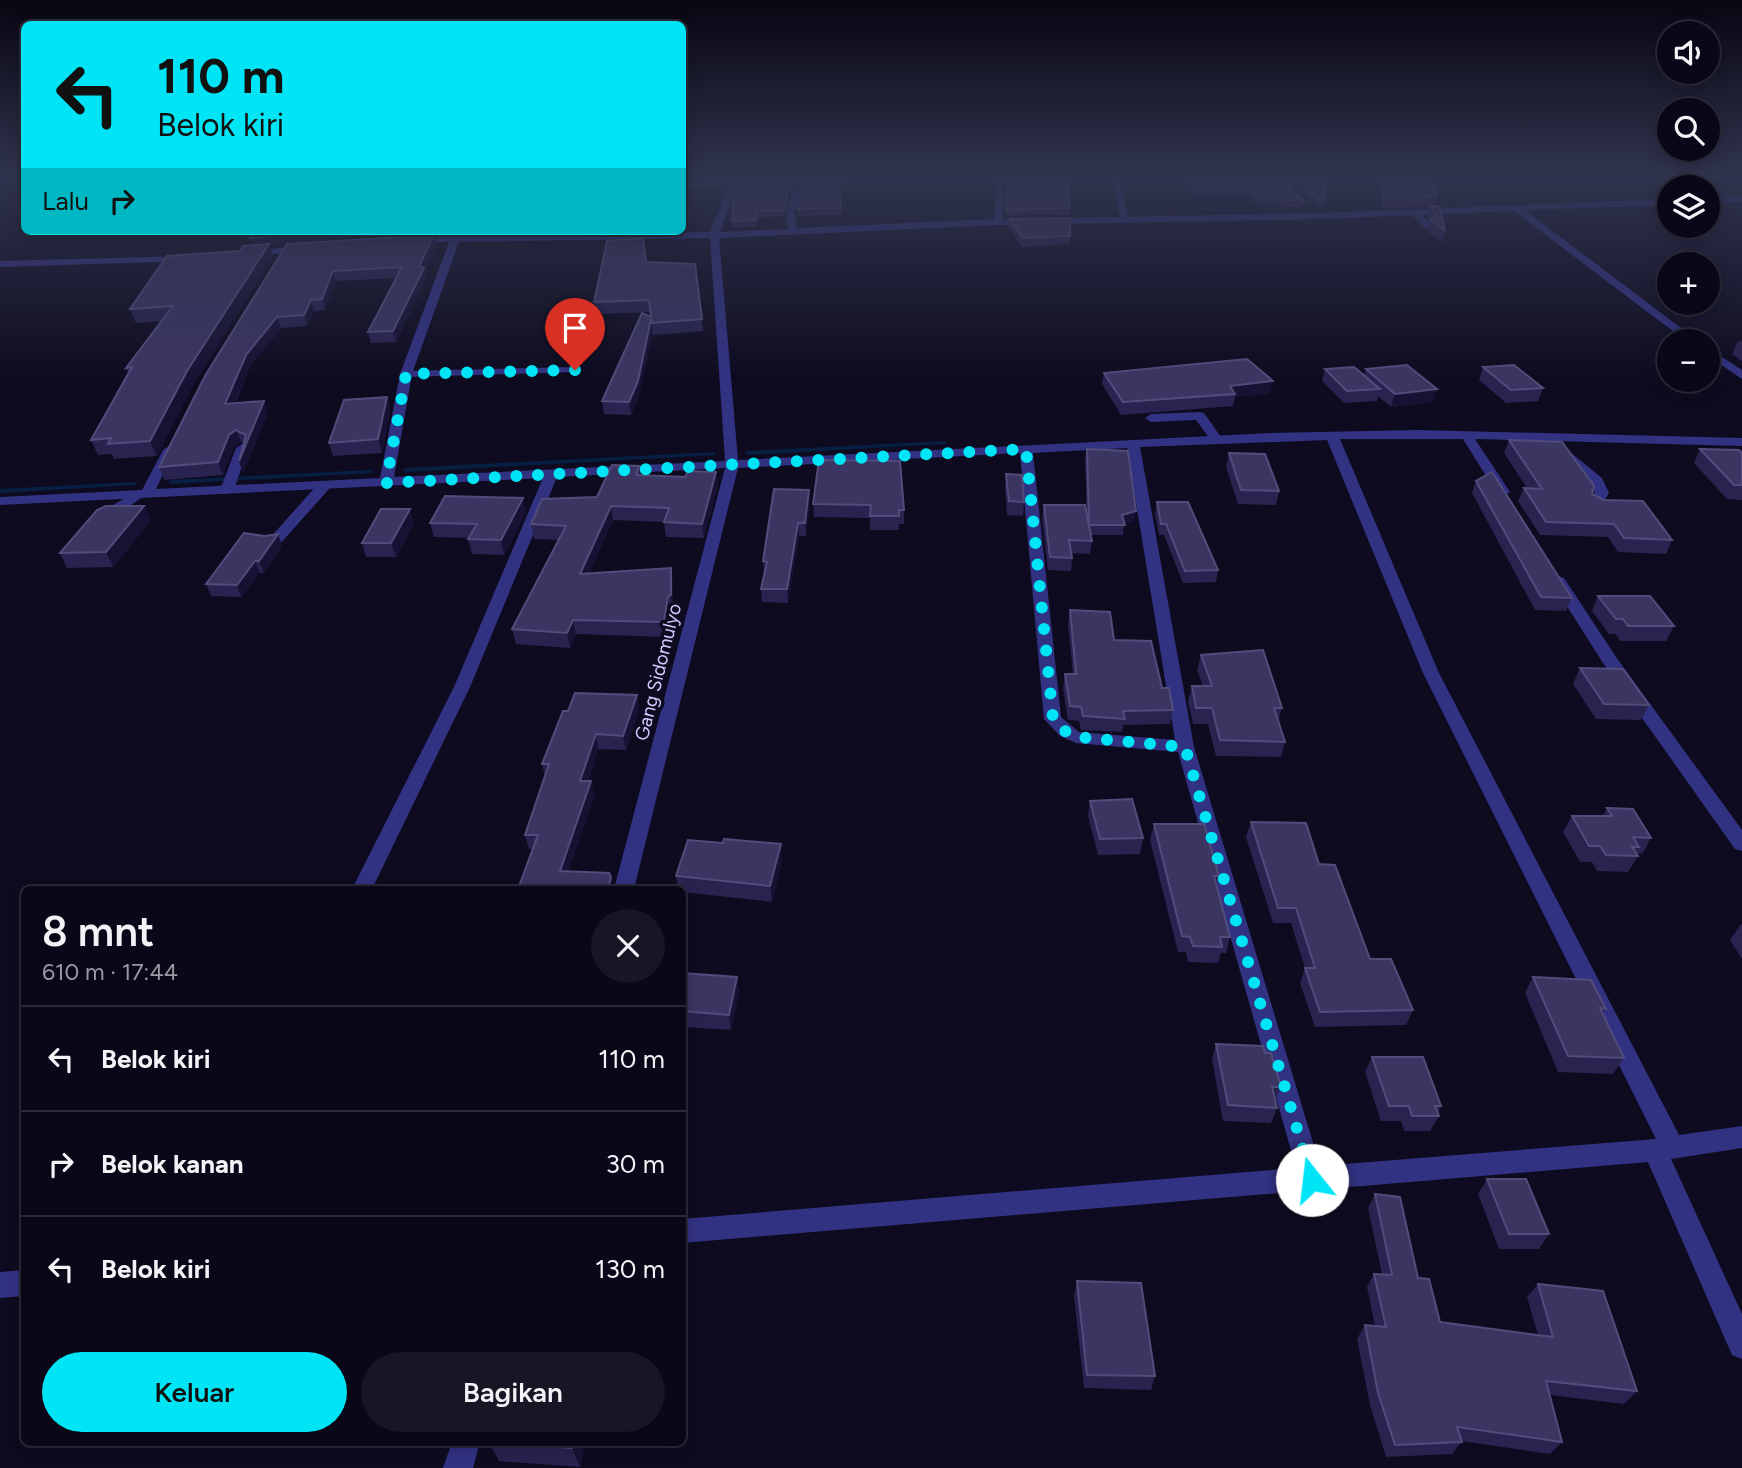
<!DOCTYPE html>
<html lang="id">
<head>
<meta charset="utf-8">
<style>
	:root { --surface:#0a0818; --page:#181625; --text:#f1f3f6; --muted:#999aa2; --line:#2a2937; --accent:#00e5f5 }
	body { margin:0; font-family:Figtree,sans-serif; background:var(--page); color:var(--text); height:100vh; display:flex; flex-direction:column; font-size:26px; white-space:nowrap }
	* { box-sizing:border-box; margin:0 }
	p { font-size:23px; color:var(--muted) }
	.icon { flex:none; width:38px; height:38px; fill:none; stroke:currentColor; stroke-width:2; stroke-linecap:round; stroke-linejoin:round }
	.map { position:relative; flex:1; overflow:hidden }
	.side { position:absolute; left:21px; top:886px; width:665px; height:560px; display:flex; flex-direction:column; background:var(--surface); border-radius:10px; box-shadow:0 4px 18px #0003,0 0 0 2px var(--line) }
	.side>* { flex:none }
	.guide { position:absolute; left:21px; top:21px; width:665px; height:214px; border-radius:10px; box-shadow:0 4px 18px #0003,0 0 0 2px var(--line); background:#00e5f5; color:#111; overflow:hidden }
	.controls { position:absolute; left:1657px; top:21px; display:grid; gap:14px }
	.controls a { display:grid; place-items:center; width:63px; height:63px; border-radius:50%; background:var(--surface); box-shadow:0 4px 18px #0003,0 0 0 2px var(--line); font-size:35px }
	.pin { position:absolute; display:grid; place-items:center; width:60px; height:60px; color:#fff; margin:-72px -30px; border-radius:50% 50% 50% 0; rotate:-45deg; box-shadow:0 0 7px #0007 }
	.pin .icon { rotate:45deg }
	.me { position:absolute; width:77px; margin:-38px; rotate:344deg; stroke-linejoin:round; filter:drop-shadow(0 0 5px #0008) }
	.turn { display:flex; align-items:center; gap:24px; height:147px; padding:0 21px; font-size:32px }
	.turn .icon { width:91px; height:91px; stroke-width:2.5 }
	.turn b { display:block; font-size:49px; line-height:60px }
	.then { display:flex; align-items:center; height:66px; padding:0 21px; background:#0003; gap:14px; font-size:26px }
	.round { display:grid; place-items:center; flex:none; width:74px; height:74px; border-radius:37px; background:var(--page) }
	.overview { display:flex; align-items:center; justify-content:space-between; height:119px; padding:0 21px }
	h1 { font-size:42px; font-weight:600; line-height:52px }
	.primary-button { display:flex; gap:14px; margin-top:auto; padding:14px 21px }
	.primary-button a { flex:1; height:80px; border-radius:42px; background:var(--accent); color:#111; font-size:28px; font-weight:600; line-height:80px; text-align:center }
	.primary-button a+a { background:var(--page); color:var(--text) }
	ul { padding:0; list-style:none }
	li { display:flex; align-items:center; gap:21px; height:105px; padding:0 21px; border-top:2px solid var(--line) }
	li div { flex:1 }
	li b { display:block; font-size:26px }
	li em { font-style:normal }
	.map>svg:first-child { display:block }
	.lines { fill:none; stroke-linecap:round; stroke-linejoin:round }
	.stream { fill:#071f42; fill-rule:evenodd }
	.lane { fill:#323283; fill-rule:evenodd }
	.street { fill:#323283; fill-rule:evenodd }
	.wall { fill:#29234f }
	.shaded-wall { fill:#171234 }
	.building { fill:#3b3562; stroke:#524c7b; stroke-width:2 }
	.route { stroke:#00e5f5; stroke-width:12; stroke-dasharray:0 21.6 }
	.labels { text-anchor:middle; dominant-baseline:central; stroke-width:7; stroke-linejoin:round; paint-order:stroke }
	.street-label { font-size:19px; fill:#cecaff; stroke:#0e0b20 }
</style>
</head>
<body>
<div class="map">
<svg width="1742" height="1468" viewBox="0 0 1742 1468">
	<rect width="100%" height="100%" fill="#0e0b20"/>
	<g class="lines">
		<g class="stream">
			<path d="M944,441L947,443L946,444L748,455L745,453L748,451Z"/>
			<path d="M713,452L715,453V455L406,472L403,470L406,468Z"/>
			<path d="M370,470L373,472L372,473L171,484L168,482L171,480Z"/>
			<path d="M134,482L136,483V485L0,493V489Z"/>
		</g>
		<g class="lane">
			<path d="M1111,175H1119L1129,222L1121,220Z"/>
			<path d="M1411,210H1417L1431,224V228H1425L1411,214Z"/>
			<path d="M575,367L579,368V372L406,377L400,374L406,371Z"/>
			<path d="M1200,412L1204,413L1223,440L1221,443H1213L1196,420L1151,422L1145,418L1151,414Z"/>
			<path d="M242,444L248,448L234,490L227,494L222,493L220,490L236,448Z"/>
			<path d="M1560,444L1602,478L1609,493L1600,508L1595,509L1588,505L1595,493L1591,483L1555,451L1554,448Z"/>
			<path d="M324,482L331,486L329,489L279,545H269V539L319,483Z"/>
			<path d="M138,490L143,491V497L105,522H95V516Z"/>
		</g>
		<g class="street">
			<path d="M733,175H741L720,232L788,229C785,213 786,198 799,187L803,190L794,211L797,228L994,219L996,175H1004L1003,219L1319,213L1670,199V205L1525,210L1698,341H1686L1514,211L1319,219L998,225L719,238L738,460L1270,433L1418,430L1742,438V446L1475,439L1510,492L1503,496L1498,495L1463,439H1340L1439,673L1679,1135L1742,1126V1148L1671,1159L1742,1314V1359L1732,1355L1648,1162L682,1243V1219L1296,1168L1178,752L1076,743L1060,736L1044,719L1020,453L738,468L634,889H614L725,468L557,477L470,687L372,889H352L454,687L543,478L0,505V497L142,490L163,450L169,446L175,450L156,489L380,478L400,374L449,242L414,243L409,240L411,238L452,237L456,231H466L462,236L710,232ZM710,238L725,461L394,477L412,374L459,242ZM1327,440L1423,673L1656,1139L1320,1166L1194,747L1140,447ZM1127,448L1175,740L1079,732L1061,717L1033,453Z"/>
			<path d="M1279,175H1287L1291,187L1305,200V204H1299L1284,190Z"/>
			<path d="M1742,196V202L1708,203V197Z"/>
			<path d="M309,246V250L306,251L250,256L245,253L250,250Z"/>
			<path d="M190,256V260L187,261L0,267V261Z"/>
			<path d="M1708,348L1742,370V379L1708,356Z"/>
			<path d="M1559,576L1564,578L1616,657L1742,830V851L1735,849L1603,663L1551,581Z"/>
			<path d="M24,1270V1296L0,1298V1272Z"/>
			<path d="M452,1442H480L473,1468H443Z"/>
		</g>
	</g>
	<g class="wall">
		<path d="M686,175H731L725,188H684L683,181Z"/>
		<path d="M740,175H851L849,187H839L841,215L798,216L797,209L804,188L799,184L789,195L784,216L757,218V227H733L732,221Z"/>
		<path d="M1009,175H1068L1069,215L1006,216L1007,184L1013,183Z"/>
		<path d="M1159,175H1280L1283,184L1303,201L1301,208L1255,203L1245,194L1194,195L1181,181L1158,180Z"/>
		<path d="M1288,175H1325V200L1324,207H1318L1293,185Z"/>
		<path d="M1378,175H1413L1414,182L1437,196L1435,206L1382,208Z"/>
		<path d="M1431,206L1445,231L1442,242L1427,231L1430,220L1428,217Z"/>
		<path d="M1009,219L1070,236L1069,244L1022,247L1008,227Z"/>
		<path d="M254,231H443L442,234H390L270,245L273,256L193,385L157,456L114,459L112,454L98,455L91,440L129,374L126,368L162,321L136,323L130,309L252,245L250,238Z"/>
		<path d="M434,235L437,245L425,270L427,278L396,342L371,343L368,332L396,278L336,281L325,310L314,311L307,326L281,328L250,366L235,404L268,413L243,473L239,461L244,443L241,442L234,447L223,475L164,480L159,467L287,244Z"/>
		<path d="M646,262L702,319L703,331L653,335V331L639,394L631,415L604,414L602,401L651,317V312L596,314L594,302Z"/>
		<path d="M1742,341V361L1732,354L1738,342Z"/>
		<path d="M1483,367L1543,388L1538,401L1506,403L1479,380Z"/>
		<path d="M1325,369L1364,375L1366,369L1437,389L1433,402L1391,407L1378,396L1377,401L1344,403L1322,381Z"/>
		<path d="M1104,373L1270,393L1235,397L1233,406L1121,415L1102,384Z"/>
		<path d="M387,397L390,411L382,453L333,456L329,443Z"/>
		<path d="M1509,440L1592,494L1672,540L1666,554L1618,552L1608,537L1540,535L1518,501L1524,488H1527L1504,453Z"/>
		<path d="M1087,449L1136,511L1134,521L1124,524L1123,535H1091L1092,541L1090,554L1071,553L1072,558L1071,571L1048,570L1042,517L1044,505L1087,518L1085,458Z"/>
		<path d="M1700,449L1742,453V500L1727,499L1694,463Z"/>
		<path d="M1229,453L1279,491L1276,505L1238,504L1226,467Z"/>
		<path d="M819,460L904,510V524H899V530H870V518L814,517L813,504Z"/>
		<path d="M639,466L641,475L685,477L716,472L718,485L704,538L666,537L664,522L613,520L589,573L673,582V610H670L666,637L576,634L570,648L516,644L512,629L559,540L534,539L531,524L597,497Z"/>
		<path d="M1006,474L1024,502L1023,516L1007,515L1005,488Z"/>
		<path d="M1476,481L1572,598L1566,611L1535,610L1472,493Z"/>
		<path d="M1157,502L1218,570L1216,582L1183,583L1164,535H1159L1155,514Z"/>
		<path d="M810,503L806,536H799L788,603L762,602L761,589L764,575L763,561Z"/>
		<path d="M526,512L504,555L472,554L468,539L469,538L434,537L430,523Z"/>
		<path d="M151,520L113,567L67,568L60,553Z"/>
		<path d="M414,523L396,557H366L362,543Z"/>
		<path d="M282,545L264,573H260L241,597L211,596L206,584Z"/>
		<path d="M1598,596L1674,626L1666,641H1620L1616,634H1609L1592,611Z"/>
		<path d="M1070,610L1114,640L1162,688L1173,710L1170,724L1123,725L1122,732L1081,730L1079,721L1068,720L1063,688L1065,674H1073L1068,624Z"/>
		<path d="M1201,655L1282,708L1278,721L1285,742L1281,757L1216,756L1208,724H1193L1188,701L1192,686H1203L1197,670Z"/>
		<path d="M1580,668L1649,705L1641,720L1596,719L1573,684Z"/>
		<path d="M637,695L639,709L626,750L598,749L588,781H591L594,796L568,871L611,877L614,889H518L532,849H529L525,835L545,776L542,764Z"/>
		<path d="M1090,801L1143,838L1140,854L1098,855L1088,816Z"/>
		<path d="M1607,808L1651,838L1642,854L1636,853L1638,856L1628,872L1597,871L1592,862H1580L1563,832L1572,816H1603Z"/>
		<path d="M1251,822L1319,864L1370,959L1413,1010L1406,1025L1315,1027L1300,983L1305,968L1291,923H1273L1246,837Z"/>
		<path d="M1154,824L1219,876L1216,885L1230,937L1226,953H1221L1218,963L1188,962L1186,952H1178L1150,840Z"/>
		<path d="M723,843L782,860L772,902L682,892V889H678L676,876Z"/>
		<path d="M1741,924H1742V959L1730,940Z"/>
		<path d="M682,973L737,977L739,993L731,1030L682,1027Z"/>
		<path d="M1533,977L1606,1009L1602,1014L1624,1058L1613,1074L1558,1072L1525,993Z"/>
		<path d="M1216,1044L1265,1053L1281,1087L1275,1101L1277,1108L1271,1123L1223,1121L1212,1059Z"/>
		<path d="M1372,1057L1441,1106L1438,1113L1439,1116L1430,1131H1404L1401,1121H1381L1365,1072Z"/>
		<path d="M1487,1179L1549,1234L1539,1249H1499L1478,1194Z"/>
		<path d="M1375,1194L1440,1322L1538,1335L1527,1297L1538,1284L1637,1391L1624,1404L1550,1395L1562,1442L1550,1454L1462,1441L1452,1454L1386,1457L1370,1405L1357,1339L1365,1325L1375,1326L1367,1287L1374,1274H1382L1368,1208Z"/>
		<path d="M1077,1281L1155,1376L1151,1390L1084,1388L1074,1296Z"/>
		<path d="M489,1442H585L580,1467L499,1461Z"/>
	</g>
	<g class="shaded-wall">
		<path d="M727,175H731L725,188V181Z"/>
		<path d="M799,178V184L789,195L784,216V210L789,188Z"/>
		<path d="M327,231H389L390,234L270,245L273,256L193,385L157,456L150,441L253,247L250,238Z"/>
		<path d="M434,235L437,245L425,270L427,278L396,342L393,331L419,266Z"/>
		<path d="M333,271L336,281L325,310L322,299Z"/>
		<path d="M311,300L314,311L307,326L304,315Z"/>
		<path d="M277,317L281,328L250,366L229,416L225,404L246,355Z"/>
		<path d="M651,319L653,331L639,394L631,415L629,402Z"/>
		<path d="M1273,381L1270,393L1235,397V394L1230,386Z"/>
		<path d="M1437,389L1433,402L1391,407L1395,394Z"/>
		<path d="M387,397L390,411L382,453L378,439Z"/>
		<path d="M264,401L268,413L243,473L239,461Z"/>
		<path d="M236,430L241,442L234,447L223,475L218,462L229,435Z"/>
		<path d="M716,472L718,485L704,538L702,524Z"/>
		<path d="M809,490L810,503L806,536L805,523Z"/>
		<path d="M523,498L526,512L504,555L501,540Z"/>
		<path d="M144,506L151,520L113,567L106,552Z"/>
		<path d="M611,506L613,520L583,588L580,574Z"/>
		<path d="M410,509L414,523L396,557L391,543Z"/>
		<path d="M1136,511L1134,521L1121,525L1122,515Z"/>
		<path d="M798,523L799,536L788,603L787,589Z"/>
		<path d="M278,534L282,545L264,573L259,561Z"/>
		<path d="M255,561L260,573L241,597L237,585Z"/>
		<path d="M671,568L673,582V610L671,595Z"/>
		<path d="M668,596L670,610L666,637L664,622Z"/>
		<path d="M573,620L576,634L570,648L567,633Z"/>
		<path d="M637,695L639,709L626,750L623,736Z"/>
		<path d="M596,734L598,749L583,795L580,781Z"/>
		<path d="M591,781L594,796L563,886L560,871Z"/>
		<path d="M781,844L782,860L772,902L770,886Z"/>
		<path d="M611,877L614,889H608Z"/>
		<path d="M737,977L739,993L731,1030L729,1015Z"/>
		<path d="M573,1442H585L580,1467L572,1448Z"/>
	</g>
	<g class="building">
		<path d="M686,175H727L725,181H683Z"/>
		<path d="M740,175H850L849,180L839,181L841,208L797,209L805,183L799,178L789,188L784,210L757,211V220L732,221L733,197Z"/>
		<path d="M1012,175H1068L1069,208L1006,210L1007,191H1011L1007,184L1016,183Z"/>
		<path d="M1183,175H1280L1283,184L1303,201L1256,196L1246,187L1195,189Z"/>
		<path d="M1293,175H1325V200H1320L1295,179Z"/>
		<path d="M1382,175H1413L1414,182L1435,184L1437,196L1384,198Z"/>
		<path d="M1431,206H1440L1445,231L1430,220L1437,217Z"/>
		<path d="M1070,218V236L1023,238L1009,219Z"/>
		<path d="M254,231H327L250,238Z"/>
		<path d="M434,235L419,266L424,268L393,331L368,332L402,267L333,271L322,299L311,300L304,315L277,317L246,355L225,404L264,401L239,461L246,435L236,430L229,435L218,462L159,467L205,376L287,244Z"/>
		<path d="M643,238L646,262L695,264L702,319L652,323L651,319L638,381L629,402L602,401L642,313L651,317L649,300L594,302L607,241Z"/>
		<path d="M269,244L187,371L150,441L108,444L111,438L91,440L132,367L126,368L173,306L130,309L167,256L240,251L243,246Z"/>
		<path d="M1247,359L1273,381L1230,386L1235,394L1123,402L1104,373Z"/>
		<path d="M1407,365L1437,389L1395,394L1366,369Z"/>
		<path d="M1514,365L1543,388L1511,390L1483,367Z"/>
		<path d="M1354,367L1380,389L1347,391L1325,369Z"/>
		<path d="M387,397L378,439L329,443L344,400Z"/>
		<path d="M1509,440L1562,442L1594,486L1592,494L1604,500L1643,501L1672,540L1624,538L1614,524L1546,522L1524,488L1542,489Z"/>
		<path d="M1087,449L1128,451L1136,511L1122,515L1125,525H1089Z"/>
		<path d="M1700,449L1739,450L1742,453V485H1734Z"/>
		<path d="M1229,453L1265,454L1279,491L1241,490Z"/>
		<path d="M819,460L900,461L904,510H899V516H870L871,505L813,504Z"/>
		<path d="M612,465L639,466L636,475L685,477L688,471L716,472L702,524L664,522L669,508L611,506L580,574L671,568V595L668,596L664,622L573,620L567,633L512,629L566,526L531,524L542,499L597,497Z"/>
		<path d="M1492,472L1572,598L1541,597L1476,481Z"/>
		<path d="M1006,474L1022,475L1024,502L1009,501Z"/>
		<path d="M774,489L809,490L805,523H798L787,589H761L767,562L763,561Z"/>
		<path d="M445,496L523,498L501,540L468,539L477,524L430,523Z"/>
		<path d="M1157,502H1188L1218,570L1185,571L1166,524H1161Z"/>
		<path d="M1044,505H1085L1092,541L1069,540L1072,558L1050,557Z"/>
		<path d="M106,506H144L106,552L60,553L97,510Z"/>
		<path d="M381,509H410L391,543H362Z"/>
		<path d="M244,533L265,536L278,534L259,561H255L237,585L206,584Z"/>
		<path d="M1598,596H1650L1674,626H1628L1623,619H1616Z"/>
		<path d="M1070,610L1110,612L1114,640L1151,641L1162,688H1169L1173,710L1123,711L1125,719L1083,716L1081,707L1070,706L1065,674H1076Z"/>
		<path d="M1263,650L1282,708H1274L1285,742L1220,740L1212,708H1196L1192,686H1212L1201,655Z"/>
		<path d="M1580,668L1623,669L1649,705L1604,704Z"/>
		<path d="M575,693L637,695L623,736L596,734L580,781H591L560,871L609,873L611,877L608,889H518L538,835H525L549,764H542L563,711H568Z"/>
		<path d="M1132,799L1143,838L1100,839L1090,801Z"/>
		<path d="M1607,808L1633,809L1651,838L1633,837L1639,847H1632L1638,856L1606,855L1600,846H1589L1572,816H1612Z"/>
		<path d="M1251,822L1306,823L1319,864L1335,865L1370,959H1391L1413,1010L1320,1012L1305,968H1315L1296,908H1278Z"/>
		<path d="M1154,824H1204L1219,876H1214L1230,937H1220L1222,947L1193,946L1190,937L1182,936Z"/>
		<path d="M724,839L781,844L770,886L676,876L688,840L723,843Z"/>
		<path d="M682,973L737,977L729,1015L682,1011Z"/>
		<path d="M1533,977L1591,980L1606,1009L1600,1008L1624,1058L1568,1056Z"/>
		<path d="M1216,1044L1263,1046L1265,1053H1271L1281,1087H1272L1277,1108L1228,1105Z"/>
		<path d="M1372,1057H1423L1441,1106H1435L1439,1116H1412L1409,1106H1389Z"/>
		<path d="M1487,1179H1526L1549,1234H1509Z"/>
		<path d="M1375,1194L1400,1197L1418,1278L1429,1279L1440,1322L1553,1337L1538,1284L1603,1291L1637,1391L1546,1381L1562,1442L1457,1427L1462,1442L1395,1445L1378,1393L1365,1325L1386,1327L1374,1274L1392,1275Z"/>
		<path d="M1077,1281L1141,1283L1155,1376L1087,1375Z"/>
		<path d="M491,1442H573L572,1448Z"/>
	</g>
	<linearGradient id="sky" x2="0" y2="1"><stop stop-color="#080612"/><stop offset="0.46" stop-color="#30344e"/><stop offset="1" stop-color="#30344e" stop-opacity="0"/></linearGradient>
	<rect width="1742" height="380" fill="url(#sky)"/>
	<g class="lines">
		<path class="route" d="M575,370L406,374L386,483L1026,449L1053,719L1066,732L1076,737L1185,747L1312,1180"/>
	</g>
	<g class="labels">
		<g class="street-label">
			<text transform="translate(658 672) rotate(-76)">Gang Sidomulyo</text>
		</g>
	</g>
</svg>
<div class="controls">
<a><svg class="icon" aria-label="sound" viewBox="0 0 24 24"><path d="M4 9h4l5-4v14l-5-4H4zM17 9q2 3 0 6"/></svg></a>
<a><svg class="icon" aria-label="search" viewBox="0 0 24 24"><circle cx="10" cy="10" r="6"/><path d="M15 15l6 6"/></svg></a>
<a><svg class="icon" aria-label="layers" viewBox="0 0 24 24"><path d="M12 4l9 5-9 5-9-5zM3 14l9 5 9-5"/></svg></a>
<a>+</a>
<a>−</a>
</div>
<div class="pin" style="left:575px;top:370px;background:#d93025"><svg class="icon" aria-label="arrive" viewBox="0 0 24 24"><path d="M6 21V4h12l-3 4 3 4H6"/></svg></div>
<svg class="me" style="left:1312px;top:1180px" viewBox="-20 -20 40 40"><circle r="19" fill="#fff"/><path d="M0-13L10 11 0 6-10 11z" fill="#00e5f5"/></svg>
<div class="guide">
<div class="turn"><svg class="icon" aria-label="left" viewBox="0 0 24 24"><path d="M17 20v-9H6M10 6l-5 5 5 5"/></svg><div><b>110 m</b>Belok kiri</div></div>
<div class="then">Lalu<svg class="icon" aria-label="right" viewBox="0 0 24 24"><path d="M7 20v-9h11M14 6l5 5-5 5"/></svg></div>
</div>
<section class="side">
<div class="overview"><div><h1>8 mnt</h1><p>610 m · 17:44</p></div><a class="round"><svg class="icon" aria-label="close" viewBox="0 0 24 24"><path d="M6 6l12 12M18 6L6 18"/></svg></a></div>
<ul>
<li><svg class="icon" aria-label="left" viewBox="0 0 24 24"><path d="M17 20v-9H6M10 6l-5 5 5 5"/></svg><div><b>Belok kiri</b></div><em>110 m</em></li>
<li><svg class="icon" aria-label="right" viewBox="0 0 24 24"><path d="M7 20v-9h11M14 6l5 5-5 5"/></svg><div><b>Belok kanan</b></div><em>30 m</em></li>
<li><svg class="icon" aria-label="left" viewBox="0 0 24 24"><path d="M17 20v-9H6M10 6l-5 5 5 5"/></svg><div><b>Belok kiri</b></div><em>130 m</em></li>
</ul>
<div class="primary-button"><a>Keluar</a><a>Bagikan</a></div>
</section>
</div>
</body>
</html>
